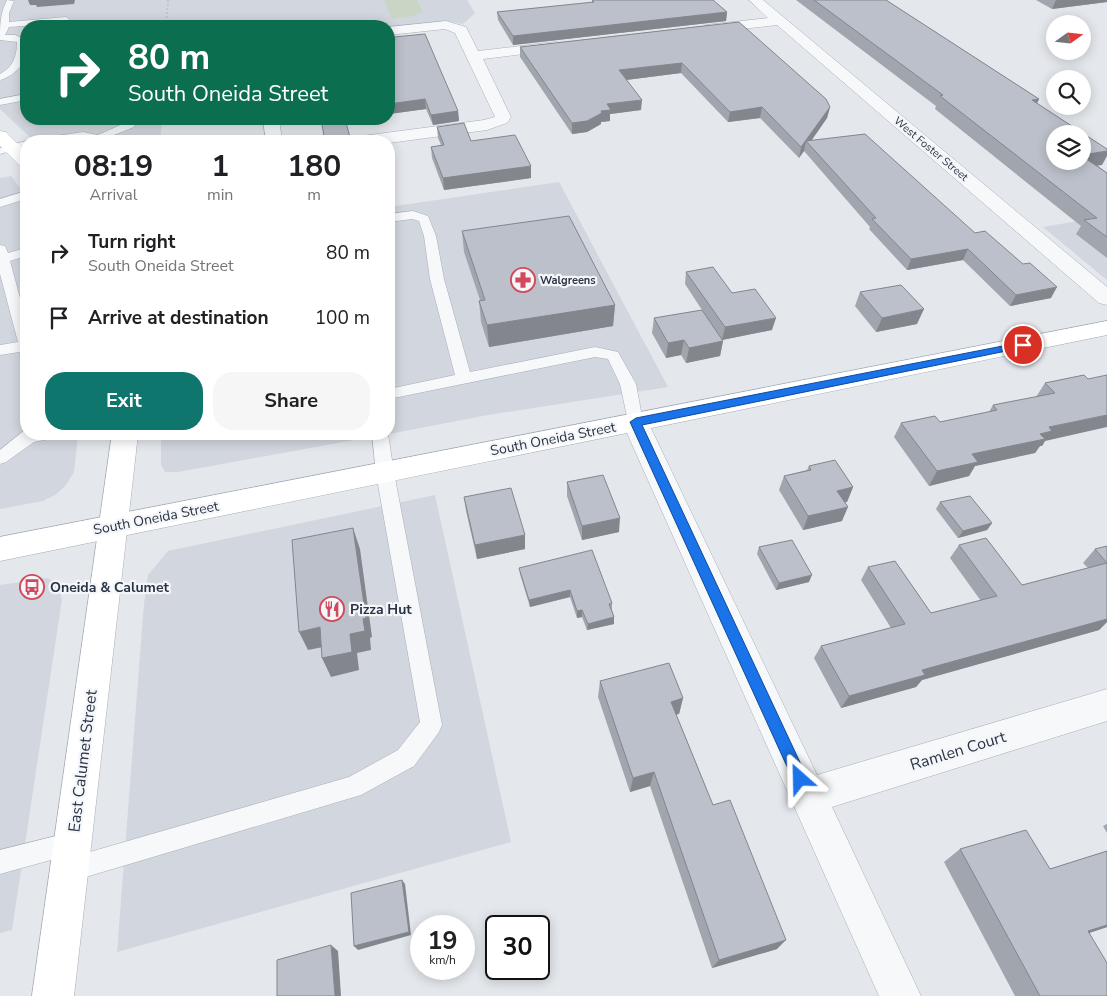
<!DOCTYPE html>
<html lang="en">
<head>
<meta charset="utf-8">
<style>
	:root { --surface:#fff; --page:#f6f6f6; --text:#202124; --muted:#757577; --accent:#0f766e }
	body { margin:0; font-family:"Nunito Sans",sans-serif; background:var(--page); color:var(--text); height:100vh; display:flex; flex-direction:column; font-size:19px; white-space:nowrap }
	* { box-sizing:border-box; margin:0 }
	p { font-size:16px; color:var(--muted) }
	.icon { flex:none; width:28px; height:28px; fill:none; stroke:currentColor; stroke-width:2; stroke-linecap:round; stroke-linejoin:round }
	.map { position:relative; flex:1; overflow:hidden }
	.drawer { position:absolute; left:20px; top:135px; width:375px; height:305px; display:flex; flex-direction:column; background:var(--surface); border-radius:20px; box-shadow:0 2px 12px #0003 }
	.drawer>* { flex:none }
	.banner { position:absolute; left:20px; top:20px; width:375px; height:105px; border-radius:20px; box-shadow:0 2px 12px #0003; background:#0b6e4f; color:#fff; overflow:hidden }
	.needle { width:32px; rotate:75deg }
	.controls { position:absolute; left:1046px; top:15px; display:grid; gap:10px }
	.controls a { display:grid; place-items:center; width:45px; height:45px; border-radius:50%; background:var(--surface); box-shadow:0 2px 12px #0003; font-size:25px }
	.speed { position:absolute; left:410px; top:915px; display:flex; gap:10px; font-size:25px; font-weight:700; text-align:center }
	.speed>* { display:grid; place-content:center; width:65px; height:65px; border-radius:50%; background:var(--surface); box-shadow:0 2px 12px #0003; line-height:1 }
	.speed small { font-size:12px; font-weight:400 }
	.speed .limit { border:2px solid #111; border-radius:8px; background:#fff; color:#111 }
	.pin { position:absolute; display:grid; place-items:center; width:42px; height:42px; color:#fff; margin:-21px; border:2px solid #fff; border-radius:50%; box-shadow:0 1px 5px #0007 }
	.me { position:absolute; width:55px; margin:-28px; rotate:335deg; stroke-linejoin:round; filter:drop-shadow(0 0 4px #0008) }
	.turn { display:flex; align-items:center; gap:18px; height:105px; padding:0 25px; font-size:22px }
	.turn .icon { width:65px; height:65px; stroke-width:2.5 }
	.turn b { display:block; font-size:35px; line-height:42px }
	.eta { display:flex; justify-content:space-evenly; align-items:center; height:85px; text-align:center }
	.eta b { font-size:30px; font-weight:700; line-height:35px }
	.primary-button { display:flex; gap:10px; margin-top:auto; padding:10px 25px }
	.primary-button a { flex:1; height:58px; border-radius:20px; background:var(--accent); color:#fff; font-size:20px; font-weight:700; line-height:58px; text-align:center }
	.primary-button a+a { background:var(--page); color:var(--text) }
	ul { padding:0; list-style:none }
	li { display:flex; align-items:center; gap:15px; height:65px; padding:0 25px }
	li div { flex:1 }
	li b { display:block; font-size:19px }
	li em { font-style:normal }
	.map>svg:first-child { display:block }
	.built { fill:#d2d6de }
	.green { fill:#c9d6c5 }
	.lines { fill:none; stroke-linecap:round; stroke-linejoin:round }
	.lane-casing { stroke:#a9aeb7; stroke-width:1 }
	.street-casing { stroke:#a9aeb7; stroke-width:1 }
	.secondary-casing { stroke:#a9aeb7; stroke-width:1 }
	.primary-casing { stroke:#a3abb8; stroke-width:1 }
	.path { stroke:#c2c5cb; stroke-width:2; stroke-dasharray:2 2; stroke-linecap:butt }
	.lane { fill:#f7f8fa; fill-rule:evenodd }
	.street { fill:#f7f8fa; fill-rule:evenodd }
	.secondary { fill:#fff; fill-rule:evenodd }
	.primary { fill:#fff; fill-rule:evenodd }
	.wall { fill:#a1a5ae }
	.shaded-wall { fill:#83868d }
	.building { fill:#bbc0ca; stroke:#83868d }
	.route { fill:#1a73e8; stroke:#114b97 }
	.labels { text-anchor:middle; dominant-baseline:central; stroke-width:4.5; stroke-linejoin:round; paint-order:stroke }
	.far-street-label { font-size:11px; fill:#2b3445; stroke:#f4f6f9 }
	.far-poi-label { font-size:11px; font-weight:bold; fill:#2b3445; stroke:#f4f6f9; text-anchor:start }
	.street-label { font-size:14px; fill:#2b3445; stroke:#f4f6f9 }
	.poi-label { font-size:14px; font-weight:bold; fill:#2b3445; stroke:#f4f6f9; text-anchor:start }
	.near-street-label { font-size:16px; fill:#2b3445; stroke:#f4f6f9 }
</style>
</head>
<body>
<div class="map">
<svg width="1107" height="996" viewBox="0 0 1107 996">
	<rect width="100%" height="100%" fill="#e4e7ec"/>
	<g class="built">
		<path d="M0,0H467L475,13L463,24L448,21L389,27L26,26V119H162L160,141H34L0,109Z"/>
		<path d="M11,176L26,196V434H78L74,472L66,485L55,495L43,501L0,509V178Z"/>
		<path d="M559,182L668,387L488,415L389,434V207Z"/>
		<path d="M1107,216V280L1043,227Z"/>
		<path d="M161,434H387L178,472H165L161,465Z"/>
		<path d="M435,495L511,842L117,952L144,604L148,575L168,551Z"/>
		<path d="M47,578L57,583L62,599L12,930L0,933V585Z"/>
	</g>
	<path class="green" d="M384,0H417L422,12L413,16L392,19Z"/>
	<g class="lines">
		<defs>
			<g id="lane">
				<path d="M7,0L14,1L9,13V22L66,17L70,20L66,23L9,27L5,35H15L24,39C31,58 18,75 0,80V74C13,67 17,57 17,42L0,40C0,25 0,14 7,0Z"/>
				<path d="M26,94V100L0,105V99Z"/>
				<path d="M126,119H136L134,127L99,141L83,138L63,141H38L43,138L83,132L98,135L125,123Z"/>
				<path d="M26,141H28H26V147L0,154V148Z"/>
				<path d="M26,191V199L0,207V199Z"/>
				<path d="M413,211L428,216L436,236L444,279L470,372L595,347L618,352L636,384L643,422L641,426L635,428L629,426L620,384L608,359L595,357L389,399V389L455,375L430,279L424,236L419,221L412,219L389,222V214Z"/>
				<path d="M0,245L5,246L8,253L26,248V256L10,261L26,320V351L0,355V345L18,342L0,274Z"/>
				<path d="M26,429V434H56L54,438L34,442L6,462L0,464V450Z"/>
				<path d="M372,434H388L394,473L442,725L439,732L414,766L361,795L69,882L60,879L57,870L60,861L69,858L349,777L398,750L420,722L376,473Z"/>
				<path d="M72,832L80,836L84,844L80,852L0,874V850Z"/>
			</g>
			<g id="street">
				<path d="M749,0H763L1107,287V305L1099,303L777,25L706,33L699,29L706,25L768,18Z"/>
				<path d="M446,21L466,27L478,51L556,42L561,43L563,46L561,49L556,50L483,59L511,117L507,123L487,130L389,143L354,141L356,137L362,136L484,120L495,117L455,33L445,29L389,35V27Z"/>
				<path d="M263,119H279L282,141H266Z"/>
				<path d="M635,413L644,416L648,422L817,775L1107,689V721L832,807L921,996H879L622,422L626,416Z"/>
			</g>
			<g id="secondary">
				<path d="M0,131L6,132L26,152V167L20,166L0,146Z"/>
				<path d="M112,434H138L74,996H32Z"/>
			</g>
			<path id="primary" d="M1107,321V335L0,561V537Z"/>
		</defs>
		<use href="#lane" class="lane-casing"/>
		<use href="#street" class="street-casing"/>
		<use href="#secondary" class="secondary-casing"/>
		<use href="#primary" class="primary-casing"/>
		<g class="path">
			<path d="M166,26L168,0"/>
			<path d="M329,26L376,22"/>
		</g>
		<use href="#lane" class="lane"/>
		<use href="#street" class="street"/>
		<use href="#secondary" class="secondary"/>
		<use href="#primary" class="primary"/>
	</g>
	<g class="wall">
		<path d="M592,0L727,12L726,21L513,45L498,20L497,12L592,3Z"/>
		<path d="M796,0H886L1039,99L1037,103L1102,165H1097L1107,173V258L1076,234L1081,226L935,109L936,106Z"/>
		<path d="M1036,0H1107V2L1052,9Z"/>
		<path d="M739,22L830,107L827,118L811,141L975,233L1051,298L1010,306L963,260L907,270L869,229L870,227L804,151L799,158L760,118L728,122L681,73L626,80L641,110L610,114V121L601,122V124L587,132L572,134L520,57V47Z"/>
		<path d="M394,37L458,111L459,121L433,125L426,109L389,114V41L394,40Z"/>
		<path d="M437,127L471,141L531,178L444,190L432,158L431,147L441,145L438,138Z"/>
		<path d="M462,231L615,305L613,326L489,347L481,322L479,301L480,300L464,252Z"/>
		<path d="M686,272L732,293L772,330L722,340L723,341L720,356L686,363L681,355L666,358L652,333L654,318L702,310L685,284Z"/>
		<path d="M860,292L917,324L876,332L855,306Z"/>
		<path d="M1084,375L1045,441L1042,446H1040L1035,453L975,466L969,476L929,486L894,437L901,423L940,422L989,412L993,405L1036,397L1045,383Z"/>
		<path d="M809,466L853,487L847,502H845L842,521L803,530L779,490L784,476L807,470Z"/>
		<path d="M567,482L619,532L582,540L567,496Z"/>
		<path d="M464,497L525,535V549L477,559L466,511Z"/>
		<path d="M940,502L992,523L987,530L958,538L936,509Z"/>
		<path d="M959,545L1022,585L1088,568L1083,563L1095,549L1107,546V622L1099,630L922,680L916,687L841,708L814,658L821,646L891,628L861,580L868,567L931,613L981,601L950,558Z"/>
		<path d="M759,547L809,582L776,590L757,554Z"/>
		<path d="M519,568L612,603V610L614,617V624L587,630L582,617L577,618L570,597L530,607L520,574Z"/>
		<path d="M600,681L683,698L679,714H676L713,805L777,949L712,968L650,786L630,792L598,697Z"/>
		<path d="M1107,824V833L1103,826Z"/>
		<path d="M960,849L1050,869L1107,851V927L1089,933L1107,996H1015L944,862Z"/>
	</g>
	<g class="shaded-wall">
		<path d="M28,0H75L74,4L37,7L36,5H30Z"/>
		<path d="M1056,0H1107V2L1052,9Z"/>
		<path d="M727,12L726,21L513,45V36Z"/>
		<path d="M682,63L681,73L618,81L619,70Z"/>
		<path d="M425,99L426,109L389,114V104Z"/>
		<path d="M1039,99L1033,112L1032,100Z"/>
		<path d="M642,100L641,110L610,114V121L601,122V124L587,132L572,134V123L607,104Z"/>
		<path d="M762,107L760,118L728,122L730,112Z"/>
		<path d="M830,107L827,118L809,144L806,141L804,151L799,158L801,147Z"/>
		<path d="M458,111L459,121L433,125L431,115Z"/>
		<path d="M1107,151V156L1102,165L1074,169L1082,155Z"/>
		<path d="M531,166V178L444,190L443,178Z"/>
		<path d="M968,249L963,260L907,270L911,259Z"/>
		<path d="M1057,287L1051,298L1010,306L1016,295Z"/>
		<path d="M615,305L613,326L489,347L487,325Z"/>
		<path d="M924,309L917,324L876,332L882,318Z"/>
		<path d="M776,318L772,330L722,340L725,327Z"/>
		<path d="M684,340L681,355L666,358L668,343Z"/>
		<path d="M723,341L720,356L686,363L689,348Z"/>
		<path d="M1107,415V427L1045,441L1042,446H1040L1035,453L975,466L969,476L929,486L937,471L972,454L1040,434L1049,427Z"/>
		<path d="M853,487L847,502L831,505L837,491Z"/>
		<path d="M848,507L842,521L803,530L808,516Z"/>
		<path d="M620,518L619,532L582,540V526Z"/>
		<path d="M992,523L987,530L958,538L963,531Z"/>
		<path d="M353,528L360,549L372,637L370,638L371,650L357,653L359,670L331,677L322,658L350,634Z"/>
		<path d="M525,535V549L477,559L475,545Z"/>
		<path d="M812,575L809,582L776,590L779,583Z"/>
		<path d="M570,590V597L530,607L529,600Z"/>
		<path d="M582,610V617L577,618V611Z"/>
		<path d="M1107,613V622L1099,630L922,680L916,687L841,708L849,696L922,670Z"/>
		<path d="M614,617V624L587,630L588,624Z"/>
		<path d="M320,627L328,646L308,650L299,632Z"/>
		<path d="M683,698L679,714L667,717L671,702Z"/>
		<path d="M654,772L650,786L630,792L633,778Z"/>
		<path d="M402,880L405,884L411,935L358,950L354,946Z"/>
		<path d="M1107,925V927L1065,941L1088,931Z"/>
		<path d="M786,940L777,949L712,968L719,960Z"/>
		<path d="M331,945L338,951L341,996H335Z"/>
	</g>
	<g class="building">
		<path d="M592,0H713L727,12L513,36L497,12L594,2Z"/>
		<path d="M814,0H886L1039,99L1032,100L1107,149V151L1082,155V134H1055V161H1082V156L1107,173V237L1084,220L1097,218L940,96L943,95Z"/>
		<path d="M739,22L826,99L830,107L801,147L762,107L730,112L682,63L619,70L642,100L607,104L611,110L601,111L602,113L587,121L572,123L520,47Z"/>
		<path d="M425,34L458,111L431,115L425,99L389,104V41L395,40L394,37Z"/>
		<path d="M321,119H345L351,141H325Z"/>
		<path d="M464,123L471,141L515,135L531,166L443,178L431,147L444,145L437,127Z"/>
		<path d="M865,134L975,233L985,231L1023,264L1030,263L1057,287L1016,295L968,249L911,259L872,219L876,218L806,141Z"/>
		<path d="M569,216L615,305L487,325L479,301L485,300L462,231Z"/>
		<path d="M713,267L732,293L755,289L776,318L725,327L686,272Z"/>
		<path d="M901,285L924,309L882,318L860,292Z"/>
		<path d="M702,310L723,341L689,348L684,340L668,343L654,318Z"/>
		<path d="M1084,375L1088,379L1107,375V415L1049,427L1052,431L1040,434L1045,439L972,454L978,462L937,471L901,423L935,416L940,422L997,410L993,405L1055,393L1045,383Z"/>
		<path d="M835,460L853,487L837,491L848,507L808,516L784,476L811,470L809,466Z"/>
		<path d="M603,475L620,518L582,526L567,482Z"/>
		<path d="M511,488L525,535L475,545L464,497Z"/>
		<path d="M970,496L992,523L963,531L940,502Z"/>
		<path d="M353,528L366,618L363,619L365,631L350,634L352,652L322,658L320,627L299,632L292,540Z"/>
		<path d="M986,538L1022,585L1107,563V619L922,670L925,675L849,696L821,646L905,624L868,567L895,561L931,613L997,596L959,545Z"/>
		<path d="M792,540L812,575L779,583L759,547Z"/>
		<path d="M1107,546V563L1095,549Z"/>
		<path d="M592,550L612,603L609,604L614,617L588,624L582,610L577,611L570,590L529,600L519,568Z"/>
		<path d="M669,663L683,698L671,702L713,805L730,800L786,940L719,960L654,772L633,778L600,681Z"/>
		<path d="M1026,830L1050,869L1107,851V925L1088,931L1107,963V996H1040L960,849Z"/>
		<path d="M402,880L409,932L354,946L351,893Z"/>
		<path d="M331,945L335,996H277V960Z"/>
	</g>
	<path class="route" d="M1023,342L1028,345L1026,347L642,425L805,773L807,779L805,784L800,786L795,784L630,422L636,418Z"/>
	<defs>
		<symbol id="pharmacy-ring" viewBox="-11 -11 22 22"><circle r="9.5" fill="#f4f6f9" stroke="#d1495b" stroke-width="1.5"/><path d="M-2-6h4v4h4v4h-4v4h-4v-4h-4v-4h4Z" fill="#d1495b"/></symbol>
		<symbol id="bus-ring" viewBox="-11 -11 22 22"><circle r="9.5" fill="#f4f6f9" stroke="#d1495b" stroke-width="1.5"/><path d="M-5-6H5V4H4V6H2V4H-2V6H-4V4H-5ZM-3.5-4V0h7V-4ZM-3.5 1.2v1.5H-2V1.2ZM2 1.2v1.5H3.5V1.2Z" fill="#d1495b"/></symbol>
		<symbol id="restaurant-ring" viewBox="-11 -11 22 22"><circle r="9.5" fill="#f4f6f9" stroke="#d1495b" stroke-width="1.5"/><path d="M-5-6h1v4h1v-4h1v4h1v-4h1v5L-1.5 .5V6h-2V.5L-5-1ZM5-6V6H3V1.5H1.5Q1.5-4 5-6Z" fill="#d1495b"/></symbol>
	</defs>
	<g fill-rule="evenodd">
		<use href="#pharmacy-ring" x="509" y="266" width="28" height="28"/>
		<use href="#bus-ring" x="18" y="573" width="28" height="28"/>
		<use href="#restaurant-ring" x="318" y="595" width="28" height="28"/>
	</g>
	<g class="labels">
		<g class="far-street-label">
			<text transform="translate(931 149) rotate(40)">West Foster Street</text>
		</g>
		<g class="far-poi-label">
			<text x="540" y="280">Walgreens</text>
		</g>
		<g class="street-label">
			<text transform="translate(553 439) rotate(-11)">South Oneida Street</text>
			<text transform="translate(156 518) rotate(-11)">South Oneida Street</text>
		</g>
		<g class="poi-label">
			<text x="50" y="587">Oneida &amp; Calumet</text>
			<text x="350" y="609">Pizza Hut</text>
		</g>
		<g class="near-street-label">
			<text transform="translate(958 751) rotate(-17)">Ramlen Court</text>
			<text transform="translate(83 761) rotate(-83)">East Calumet Street</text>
		</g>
	</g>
</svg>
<div class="controls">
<a><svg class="needle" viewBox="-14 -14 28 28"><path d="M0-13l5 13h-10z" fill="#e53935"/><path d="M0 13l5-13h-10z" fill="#757577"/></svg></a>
<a><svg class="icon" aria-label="search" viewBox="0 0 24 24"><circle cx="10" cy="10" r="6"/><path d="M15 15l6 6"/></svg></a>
<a><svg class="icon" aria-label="layers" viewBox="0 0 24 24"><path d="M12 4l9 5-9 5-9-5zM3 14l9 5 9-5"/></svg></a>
</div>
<div class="speed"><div>19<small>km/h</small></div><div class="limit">30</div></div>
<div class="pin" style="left:1023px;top:345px;background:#d93025"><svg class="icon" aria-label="arrive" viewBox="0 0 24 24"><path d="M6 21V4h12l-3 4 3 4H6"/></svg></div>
<svg class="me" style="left:800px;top:779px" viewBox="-20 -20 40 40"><path d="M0-17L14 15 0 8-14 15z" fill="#1a73e8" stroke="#fff" stroke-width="4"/></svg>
<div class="banner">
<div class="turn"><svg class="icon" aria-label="right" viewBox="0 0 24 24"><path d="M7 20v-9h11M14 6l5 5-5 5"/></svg><div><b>80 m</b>South Oneida Street</div></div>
</div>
<section class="drawer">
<div class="eta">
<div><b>08:19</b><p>Arrival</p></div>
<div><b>1</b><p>min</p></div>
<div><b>180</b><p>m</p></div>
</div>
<ul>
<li><svg class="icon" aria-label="right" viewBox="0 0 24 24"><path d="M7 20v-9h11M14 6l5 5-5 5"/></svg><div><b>Turn right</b><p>South Oneida Street</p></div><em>80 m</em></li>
<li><svg class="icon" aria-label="arrive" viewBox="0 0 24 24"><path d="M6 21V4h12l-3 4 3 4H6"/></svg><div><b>Arrive at destination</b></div><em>100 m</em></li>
</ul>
<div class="primary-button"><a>Exit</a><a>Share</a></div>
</section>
</div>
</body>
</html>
